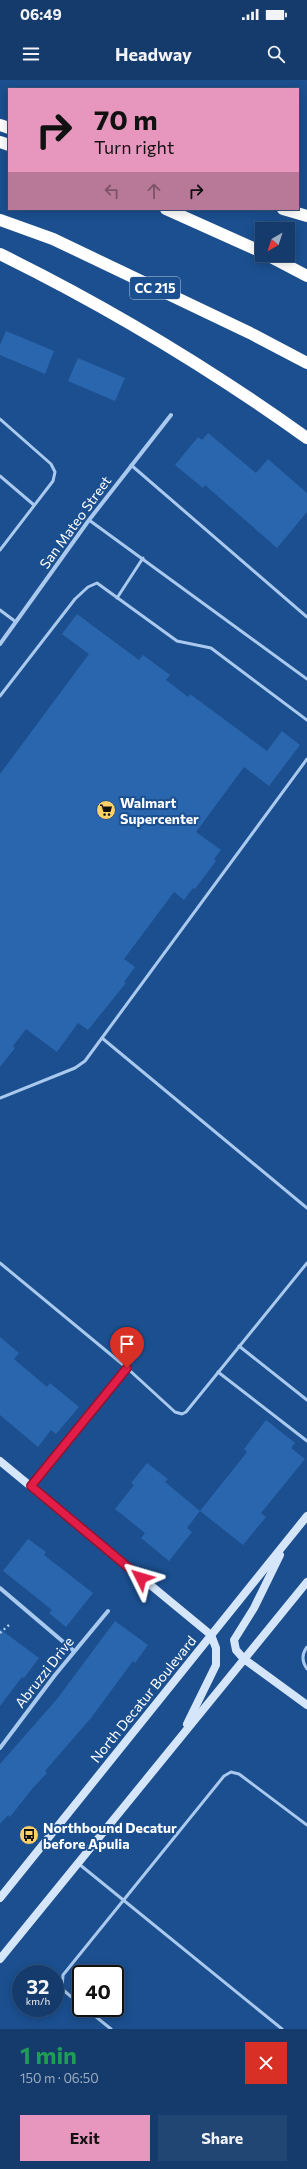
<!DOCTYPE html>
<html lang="en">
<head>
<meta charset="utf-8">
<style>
	:root { --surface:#143b6b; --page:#214673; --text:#f1f3f6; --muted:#9dadc1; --line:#33557e; --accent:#e797bd }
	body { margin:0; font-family:Commissioner,sans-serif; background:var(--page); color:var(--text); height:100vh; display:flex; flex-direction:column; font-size:15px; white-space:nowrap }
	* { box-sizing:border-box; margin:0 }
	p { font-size:13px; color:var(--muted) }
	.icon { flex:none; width:22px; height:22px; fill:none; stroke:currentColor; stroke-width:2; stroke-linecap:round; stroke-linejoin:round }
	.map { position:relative; height:1949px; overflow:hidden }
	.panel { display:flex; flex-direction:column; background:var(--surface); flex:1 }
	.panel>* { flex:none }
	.banner { position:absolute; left:8px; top:8px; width:291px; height:122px; border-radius:0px; box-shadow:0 2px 10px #0003,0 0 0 1px var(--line); background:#e797bd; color:#111; overflow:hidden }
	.needle { width:26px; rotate:219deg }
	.fabs { position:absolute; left:255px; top:142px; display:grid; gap:8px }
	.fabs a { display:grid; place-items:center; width:40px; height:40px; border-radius:0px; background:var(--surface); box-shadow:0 2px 10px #0003,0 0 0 1px var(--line); font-size:20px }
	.speed { position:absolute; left:12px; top:1885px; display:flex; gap:8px; font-size:20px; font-weight:700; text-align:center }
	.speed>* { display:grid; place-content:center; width:52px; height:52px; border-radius:50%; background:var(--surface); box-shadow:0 2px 10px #0003,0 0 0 1px var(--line); line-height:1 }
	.speed small { font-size:10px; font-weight:400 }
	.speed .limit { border:2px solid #111; border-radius:6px; background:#fff; color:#111 }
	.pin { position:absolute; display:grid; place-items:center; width:34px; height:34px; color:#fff; margin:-41px -17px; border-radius:50% 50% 50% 0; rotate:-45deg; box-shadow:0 0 4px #0007 }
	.pin .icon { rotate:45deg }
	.me { position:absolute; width:44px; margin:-22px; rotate:310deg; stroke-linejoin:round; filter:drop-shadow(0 0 3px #0008) }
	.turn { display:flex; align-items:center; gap:14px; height:84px; padding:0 20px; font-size:18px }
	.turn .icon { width:52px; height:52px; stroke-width:2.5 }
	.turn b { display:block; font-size:28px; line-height:34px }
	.lanes { display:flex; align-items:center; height:38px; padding:0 20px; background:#0003; justify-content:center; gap:20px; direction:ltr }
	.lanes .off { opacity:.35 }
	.round { display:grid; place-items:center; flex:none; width:42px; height:42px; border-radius:0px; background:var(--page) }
	.summary { display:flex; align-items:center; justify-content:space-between; height:68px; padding:0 20px }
	h1 { font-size:24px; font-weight:700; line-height:30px; color:#1e9e55 }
	.cta { display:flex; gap:8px; margin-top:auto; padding:8px 20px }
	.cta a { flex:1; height:46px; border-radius:0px; background:var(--accent); color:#111; font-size:16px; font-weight:700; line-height:46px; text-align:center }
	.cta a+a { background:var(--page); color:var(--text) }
	.status { display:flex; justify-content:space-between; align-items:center; height:28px; padding:0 20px; background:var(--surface); direction:ltr }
	.status svg { height:11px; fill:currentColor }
	header { display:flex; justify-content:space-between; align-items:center; height:52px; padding:0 20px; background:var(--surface); font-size:18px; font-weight:700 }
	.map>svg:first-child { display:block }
	.building { fill:#2a66ad }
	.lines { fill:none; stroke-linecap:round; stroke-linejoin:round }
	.path { stroke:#a9c9ee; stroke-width:2.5; stroke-dasharray:2 3; stroke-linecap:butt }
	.lane { stroke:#a9c9ee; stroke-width:3 }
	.street { stroke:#a9c9ee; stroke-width:4 }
	.secondary { stroke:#d6e6fa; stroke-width:8 }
	.highway { stroke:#fff; stroke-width:12 }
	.route-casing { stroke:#92132f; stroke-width:10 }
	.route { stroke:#e11d48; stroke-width:7 }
	.labels { text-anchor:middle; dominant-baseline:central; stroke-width:4; stroke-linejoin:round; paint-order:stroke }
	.shield { fill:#1b4f8f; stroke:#bbcadd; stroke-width:1 }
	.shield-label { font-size:13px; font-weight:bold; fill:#fff }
	.street-label { font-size:14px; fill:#fff; stroke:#1b4f8f }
	.poi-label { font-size:14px; font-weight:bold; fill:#fff; stroke:#1b4f8f; text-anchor:start }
</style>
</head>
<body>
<div class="status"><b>06:49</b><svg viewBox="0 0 49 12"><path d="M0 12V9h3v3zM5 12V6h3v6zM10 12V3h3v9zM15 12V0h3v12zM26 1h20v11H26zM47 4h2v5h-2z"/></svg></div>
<header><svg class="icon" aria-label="menu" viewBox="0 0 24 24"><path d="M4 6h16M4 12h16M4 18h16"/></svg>Headway<svg class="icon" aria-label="search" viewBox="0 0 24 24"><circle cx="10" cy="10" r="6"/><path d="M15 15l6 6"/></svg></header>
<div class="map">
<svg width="307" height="1949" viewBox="0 0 307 1949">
	<rect width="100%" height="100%" fill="#1b4f8f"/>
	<g class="building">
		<path d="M6,251L54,271L45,294L0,275V265Z"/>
		<path d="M78,278L125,298L115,321L68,301Z"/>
		<path d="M208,353L256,393L268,379L307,413V432L277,468L205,405L203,408L175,385L198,357L202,360Z"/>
		<path d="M77,534L139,580L143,575L170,595L166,600L188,617L190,614L267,671L282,651L300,665L269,706L244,687L196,752L221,770L214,779L216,781L195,809L193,808L184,820L174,812L124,879L135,887L124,902L126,903L88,950L78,943L57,972L26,949L13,966L15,968L0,987V694L89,574L62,554Z"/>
		<path d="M0,1257L19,1273L14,1279L47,1307L50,1303L79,1327L56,1354L51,1350L38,1367L0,1335Z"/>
		<path d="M266,1340L295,1363L291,1368L305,1379L261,1433L266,1437L243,1465L200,1431L247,1372L244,1369Z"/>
		<path d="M147,1383L168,1399L165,1402L200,1431L187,1448L192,1452L169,1481L141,1458L145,1453L115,1429L134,1405L131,1403Z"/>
		<path d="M28,1459L46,1472L44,1475L93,1513L66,1547L49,1533L52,1530L3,1491Z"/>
		<path d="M115,1541L148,1565L135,1583L133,1581L91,1638L45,1691L47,1693L32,1709L10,1737L8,1735L0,1744V1684L57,1619Z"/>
		<path d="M0,1549L39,1578L24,1598L22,1597L0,1626Z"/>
	</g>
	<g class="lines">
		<path class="path" d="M0,1553L9,1545"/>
		<g class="lane">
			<path d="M0,339L51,384L55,392L53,401L0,470"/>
			<path d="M131,385L307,537"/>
			<path d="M0,396L34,425"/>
			<path d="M89,440L307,599"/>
			<path d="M117,518L143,478"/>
			<path d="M0,530L16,542"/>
			<path d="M0,616L75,519L88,507L97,503L177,561L211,568L307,640"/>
			<path d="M102,958L307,1128"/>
			<path d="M0,1018L75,988L85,981L307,679"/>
			<path d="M0,1183L127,1288"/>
			<path d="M239,1266L307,1320"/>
			<path d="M218,1292L307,1361"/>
			<path d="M31,1406L127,1288L175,1332L182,1334L186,1332L307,1183"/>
			<path d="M307,1567C301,1575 302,1582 307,1589"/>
			<path d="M79,1784L282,1949"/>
			<path d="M81,1925L62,1909L63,1895L224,1696L231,1692L239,1694L307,1745"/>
			<path d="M85,1928L111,1949"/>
		</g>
		<g class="street">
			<path d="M0,564L89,440L171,335"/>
			<path d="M0,1508L74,1571"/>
			<path d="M0,1668L55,1595L108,1531"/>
		</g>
		<g class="secondary">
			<path d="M0,1381L211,1555"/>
			<path d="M280,1475L254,1528L234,1560L236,1570L244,1579L307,1625"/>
			<path d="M187,1644L216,1585V1568L211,1555"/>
			<path d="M0,1818L307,1436"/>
			<path d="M0,1879L307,1502"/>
		</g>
		<g class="highway">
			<path d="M0,45L9,48"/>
			<path d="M0,62L9,65"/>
			<path d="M166,129L262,172"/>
			<path d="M283,129L307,136"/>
			<path d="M0,140L53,159L250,253L307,283"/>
			<path d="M0,174C108,227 209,288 307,358"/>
			<path d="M267,175L307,196"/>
		</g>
	</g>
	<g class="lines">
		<defs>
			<path id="route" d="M127,1288L31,1406L141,1498"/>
		</defs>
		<use href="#route" class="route-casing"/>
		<use href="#route" class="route"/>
	</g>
	<defs>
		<symbol id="supermarket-disc" viewBox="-11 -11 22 22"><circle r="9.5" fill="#ffd166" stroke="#1b4f8f"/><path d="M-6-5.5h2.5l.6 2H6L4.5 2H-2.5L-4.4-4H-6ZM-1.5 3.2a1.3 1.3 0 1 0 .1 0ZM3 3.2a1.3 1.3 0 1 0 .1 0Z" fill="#111"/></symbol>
		<symbol id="bus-disc" viewBox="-11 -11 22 22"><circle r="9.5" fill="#ffd166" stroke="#1b4f8f"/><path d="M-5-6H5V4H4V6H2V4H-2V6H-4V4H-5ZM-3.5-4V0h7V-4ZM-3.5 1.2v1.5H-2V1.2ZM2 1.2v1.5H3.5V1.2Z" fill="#111"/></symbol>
	</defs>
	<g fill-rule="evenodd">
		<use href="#supermarket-disc" x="95" y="719" width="22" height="22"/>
		<use href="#bus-disc" x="18" y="1744" width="22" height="22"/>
	</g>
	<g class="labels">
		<rect class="shield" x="130" y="197" width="50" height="22" rx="3"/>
		<g class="shield-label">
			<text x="155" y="208">CC 215</text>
		</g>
		<g class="street-label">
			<text transform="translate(75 442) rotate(-54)">San Mateo Street</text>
			<text transform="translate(44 1592) rotate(-52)">Abruzzi Drive</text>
			<text transform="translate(143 1619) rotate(-51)">North Decatur Boulevard</text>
		</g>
		<g class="poi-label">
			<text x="120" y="722">Walmart<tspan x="120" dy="16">Supercenter</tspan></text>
			<text x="43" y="1747">Northbound Decatur<tspan x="43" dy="16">before Apulia</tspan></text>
		</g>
	</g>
</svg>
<div class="fabs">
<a><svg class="needle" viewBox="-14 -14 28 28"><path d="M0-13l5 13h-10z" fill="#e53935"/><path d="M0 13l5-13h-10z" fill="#9dadc1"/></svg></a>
</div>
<div class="speed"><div>32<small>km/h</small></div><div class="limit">40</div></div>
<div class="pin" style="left:127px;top:1288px;background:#d93025"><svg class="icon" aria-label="arrive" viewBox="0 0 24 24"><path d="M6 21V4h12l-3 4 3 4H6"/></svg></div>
<svg class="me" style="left:141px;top:1498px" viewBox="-20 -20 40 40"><path d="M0-17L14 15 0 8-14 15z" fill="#e11d48" stroke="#fff" stroke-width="4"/></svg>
<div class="banner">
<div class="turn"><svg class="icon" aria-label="right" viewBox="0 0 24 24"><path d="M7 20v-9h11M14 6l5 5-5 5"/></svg><div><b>70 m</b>Turn right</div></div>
<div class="lanes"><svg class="icon off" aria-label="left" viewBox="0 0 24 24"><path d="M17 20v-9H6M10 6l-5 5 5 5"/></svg><svg class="icon off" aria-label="ahead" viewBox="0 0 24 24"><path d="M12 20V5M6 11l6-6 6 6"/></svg><svg class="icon" aria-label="right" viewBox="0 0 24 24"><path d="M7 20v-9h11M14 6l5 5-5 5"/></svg></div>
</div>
</div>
<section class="panel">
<div class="summary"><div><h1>1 min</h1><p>150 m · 06:50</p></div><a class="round" style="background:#d93025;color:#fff"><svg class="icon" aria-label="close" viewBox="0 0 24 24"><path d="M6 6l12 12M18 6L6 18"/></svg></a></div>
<div class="cta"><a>Exit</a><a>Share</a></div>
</section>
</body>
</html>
